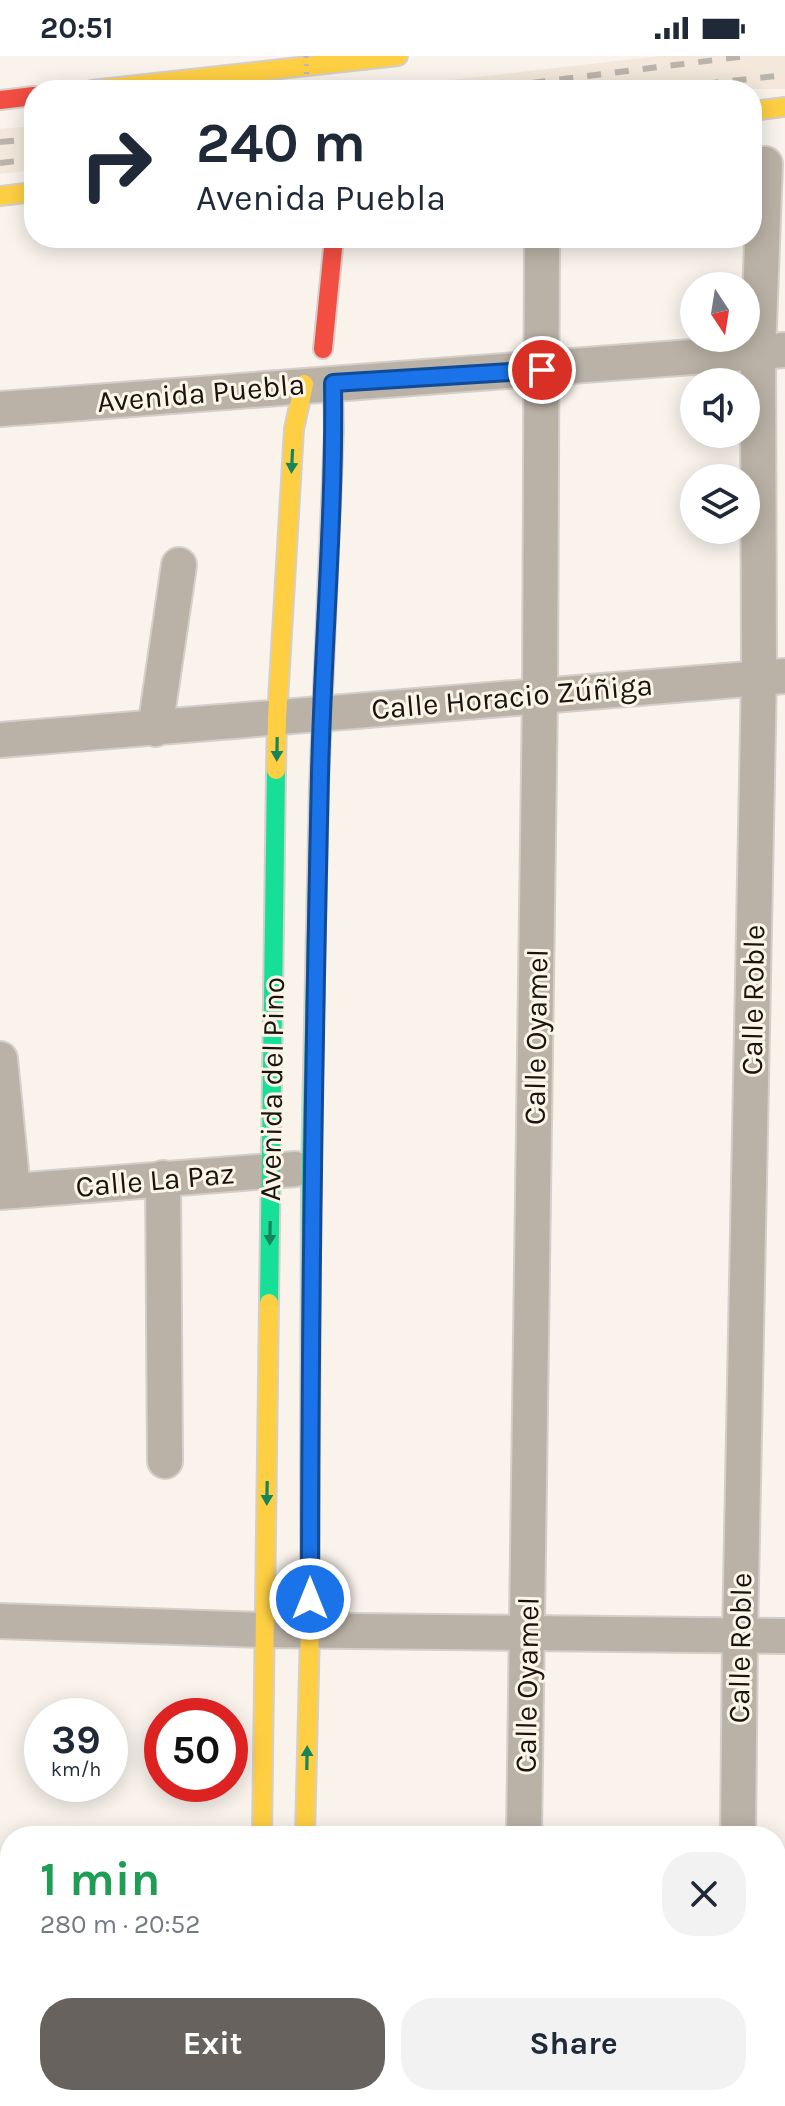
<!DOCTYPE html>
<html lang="en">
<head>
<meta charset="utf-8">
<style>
	:root { --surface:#fff; --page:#f2f2f3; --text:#1f2937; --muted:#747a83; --accent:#67625d }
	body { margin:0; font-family:Karla,sans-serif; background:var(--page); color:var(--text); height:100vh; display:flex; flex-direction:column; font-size:30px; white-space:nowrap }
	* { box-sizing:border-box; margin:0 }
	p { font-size:26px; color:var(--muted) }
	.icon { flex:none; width:44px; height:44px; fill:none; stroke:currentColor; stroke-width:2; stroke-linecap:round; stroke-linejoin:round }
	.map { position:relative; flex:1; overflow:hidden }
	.details { position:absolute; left:0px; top:1770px; width:786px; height:280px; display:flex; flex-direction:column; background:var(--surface); border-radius:32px 32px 0 0; box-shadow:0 4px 20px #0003 }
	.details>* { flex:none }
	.banner { position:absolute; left:24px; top:24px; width:738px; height:168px; border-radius:32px; box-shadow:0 4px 20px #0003; background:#fff; color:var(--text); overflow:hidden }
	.needle { width:52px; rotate:168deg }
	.fabs { position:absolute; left:680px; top:216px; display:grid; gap:16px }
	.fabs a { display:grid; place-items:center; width:80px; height:80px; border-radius:50%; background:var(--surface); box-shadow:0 4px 20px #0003; font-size:40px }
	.speed { position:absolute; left:24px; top:1642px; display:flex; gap:16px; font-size:40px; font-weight:700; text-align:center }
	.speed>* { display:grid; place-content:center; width:104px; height:104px; border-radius:50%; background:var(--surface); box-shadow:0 4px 20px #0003; line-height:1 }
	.speed small { font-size:20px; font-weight:400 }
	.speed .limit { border:12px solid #d22; background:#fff; color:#111 }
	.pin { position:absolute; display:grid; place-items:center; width:68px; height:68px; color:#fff; margin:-34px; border:4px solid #fff; border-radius:50%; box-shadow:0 2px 8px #0007 }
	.me { position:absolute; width:88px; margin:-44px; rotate:0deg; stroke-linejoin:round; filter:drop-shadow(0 0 6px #0008) }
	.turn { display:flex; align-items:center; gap:28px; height:168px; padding:0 40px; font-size:36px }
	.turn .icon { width:104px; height:104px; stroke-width:2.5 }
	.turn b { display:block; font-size:56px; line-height:68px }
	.round { display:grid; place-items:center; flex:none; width:84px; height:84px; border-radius:32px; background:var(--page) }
	.overview { display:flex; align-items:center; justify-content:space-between; height:136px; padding:0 40px }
	h1 { font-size:48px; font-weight:700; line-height:60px; color:#1e9e55 }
	.button { display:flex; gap:16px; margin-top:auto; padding:16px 40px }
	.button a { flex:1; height:92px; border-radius:32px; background:var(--accent); color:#fff; font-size:32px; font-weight:700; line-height:92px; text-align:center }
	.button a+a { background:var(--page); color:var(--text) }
	.status { display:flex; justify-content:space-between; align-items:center; height:56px; padding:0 40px; background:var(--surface); direction:ltr }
	.status svg { height:22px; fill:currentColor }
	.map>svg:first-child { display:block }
	.built { fill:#f3e8db }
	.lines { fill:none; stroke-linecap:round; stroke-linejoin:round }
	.street-casing { stroke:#d4cfca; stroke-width:38 }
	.fast-casing { stroke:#d4cfca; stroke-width:22 }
	.slow-casing { stroke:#d4cfca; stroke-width:22 }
	.jam-casing { stroke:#d4cfca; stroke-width:22 }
	.street { stroke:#bab2a6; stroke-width:34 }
	.fast { stroke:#16e098; stroke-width:18 }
	.slow { stroke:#ffcf43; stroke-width:18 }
	.jam { stroke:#f24e42; stroke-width:18 }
	.rail { stroke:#bbb4ac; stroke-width:6; stroke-dasharray:14 14; stroke-linecap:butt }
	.path-bridge { stroke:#bdb7af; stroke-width:5; stroke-dasharray:2 6; stroke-linecap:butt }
	.oneway { fill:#17845b }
	.route-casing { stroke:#114b97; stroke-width:20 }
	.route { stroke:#1a73e8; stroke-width:14 }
	.labels { text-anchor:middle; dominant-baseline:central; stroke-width:6; stroke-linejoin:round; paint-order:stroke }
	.street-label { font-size:30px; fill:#181410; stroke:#fef4e7 }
</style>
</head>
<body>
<div class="status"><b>20:51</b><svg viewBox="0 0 49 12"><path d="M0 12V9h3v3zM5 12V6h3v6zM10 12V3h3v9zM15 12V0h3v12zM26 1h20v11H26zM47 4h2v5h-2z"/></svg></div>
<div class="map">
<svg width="785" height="2050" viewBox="0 0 785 2050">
	<rect width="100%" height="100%" fill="#f9f3ec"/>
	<g class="built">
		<path d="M660,0H785V33L363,34Z"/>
		<path d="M34,70V114L0,118V73Z"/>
	</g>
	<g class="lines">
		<defs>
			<g id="street">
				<path d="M0,353L785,294"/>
				<path d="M155,673L179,509"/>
				<path d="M0,684L785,620"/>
				<path d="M0,1003L13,1135"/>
				<path d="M163,1122L165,1405"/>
				<path d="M0,1136L295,1113"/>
				<path d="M0,1565L265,1574L785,1580"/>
				<path d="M524,1780L540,640L542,182"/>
				<path d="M738,1780L740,1580L759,620L758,296L765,108"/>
				<path d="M0,1834L10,1835"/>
				<path d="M520,2050V2040"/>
				<path d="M736,2050V2040"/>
			</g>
			<g id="fast">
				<path d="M269,1247L276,714"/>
				<path d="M310,1408L311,1112L319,730"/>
				<path d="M301,2050L302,2040"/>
			</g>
			<g id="slow">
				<path d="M92,34L398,0"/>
				<path d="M752,55L785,51"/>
				<path d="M0,140L34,136"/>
				<path d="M276,714L277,662L294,373L304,328"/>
				<path d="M262,1780L269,1247"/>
				<path d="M305,1780L310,1574V1408"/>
				<path d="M0,2012L10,2018"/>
				<path d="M258,2040V2050"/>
			</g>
			<g id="jam">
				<path d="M0,44L34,40"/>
				<path d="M323,293L334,182"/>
				<path d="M319,730L334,375L333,327"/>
				<path d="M49,2040L67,2050"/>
			</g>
		</defs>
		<use href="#street" class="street-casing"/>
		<use href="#fast" class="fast-casing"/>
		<use href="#slow" class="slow-casing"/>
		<use href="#jam" class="jam-casing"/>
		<use href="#street" class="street"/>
		<use href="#fast" class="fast"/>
		<use href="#slow" class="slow"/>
		<use href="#jam" class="jam"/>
		<g class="rail">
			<path d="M476,34L747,0"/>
			<path d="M649,34L785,19"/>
			<path d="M0,86L34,83"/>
			<path d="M0,107L34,103"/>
		</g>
		<path class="path-bridge" d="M306,0L307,34"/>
	</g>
	<defs><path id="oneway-solid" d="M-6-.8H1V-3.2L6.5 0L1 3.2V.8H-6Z" transform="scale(2)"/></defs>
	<g class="oneway">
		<use href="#oneway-solid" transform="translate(292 405) rotate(93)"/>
		<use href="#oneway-solid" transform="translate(277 693) rotate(91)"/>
		<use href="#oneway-solid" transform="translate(270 1177) rotate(91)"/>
		<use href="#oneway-solid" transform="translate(267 1437) rotate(91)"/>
		<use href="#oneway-solid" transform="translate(307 1702) rotate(-89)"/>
	</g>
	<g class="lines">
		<defs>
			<path id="route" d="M310,1543C310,1268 314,993 320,718C323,588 335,457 333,327L542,314"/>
		</defs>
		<use href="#route" class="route-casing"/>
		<use href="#route" class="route"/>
	</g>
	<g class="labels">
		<g class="street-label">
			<text transform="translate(201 337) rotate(-5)">Avenida Puebla</text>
			<text transform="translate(512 641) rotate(-5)">Calle Horacio Zúñiga</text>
			<text transform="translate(753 944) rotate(-89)">Calle Roble</text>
			<text transform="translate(536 981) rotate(-89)">Calle Oyamel</text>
			<text transform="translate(272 1033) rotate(-89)">Avenida del Pino</text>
			<text transform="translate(155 1124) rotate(-5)">Calle La Paz</text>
			<text transform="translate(740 1592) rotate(-89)">Calle Roble</text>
			<text transform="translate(527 1629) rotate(-89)">Calle Oyamel</text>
		</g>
	</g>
</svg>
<div class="fabs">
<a><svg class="needle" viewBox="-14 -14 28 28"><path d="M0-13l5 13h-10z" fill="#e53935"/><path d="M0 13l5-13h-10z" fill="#747a83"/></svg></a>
<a><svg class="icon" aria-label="sound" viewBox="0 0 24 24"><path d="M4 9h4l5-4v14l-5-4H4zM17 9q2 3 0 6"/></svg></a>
<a><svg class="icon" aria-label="layers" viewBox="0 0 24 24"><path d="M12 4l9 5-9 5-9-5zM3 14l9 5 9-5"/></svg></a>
</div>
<div class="speed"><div>39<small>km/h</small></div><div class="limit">50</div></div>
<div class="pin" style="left:542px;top:314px;background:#d93025"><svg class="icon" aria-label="arrive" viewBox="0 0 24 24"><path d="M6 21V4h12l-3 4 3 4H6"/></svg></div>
<svg class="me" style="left:310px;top:1543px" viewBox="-20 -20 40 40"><circle r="17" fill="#1a73e8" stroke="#fff" stroke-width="3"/><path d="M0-11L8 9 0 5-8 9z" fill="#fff"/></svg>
<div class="banner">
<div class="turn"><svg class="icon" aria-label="right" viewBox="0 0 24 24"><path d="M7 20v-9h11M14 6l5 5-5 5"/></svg><div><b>240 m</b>Avenida Puebla</div></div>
</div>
<section class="details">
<div class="overview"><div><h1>1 min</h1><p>280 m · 20:52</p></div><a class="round"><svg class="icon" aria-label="close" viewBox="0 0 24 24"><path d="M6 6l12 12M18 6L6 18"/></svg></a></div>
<div class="button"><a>Exit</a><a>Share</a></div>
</section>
</div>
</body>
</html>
